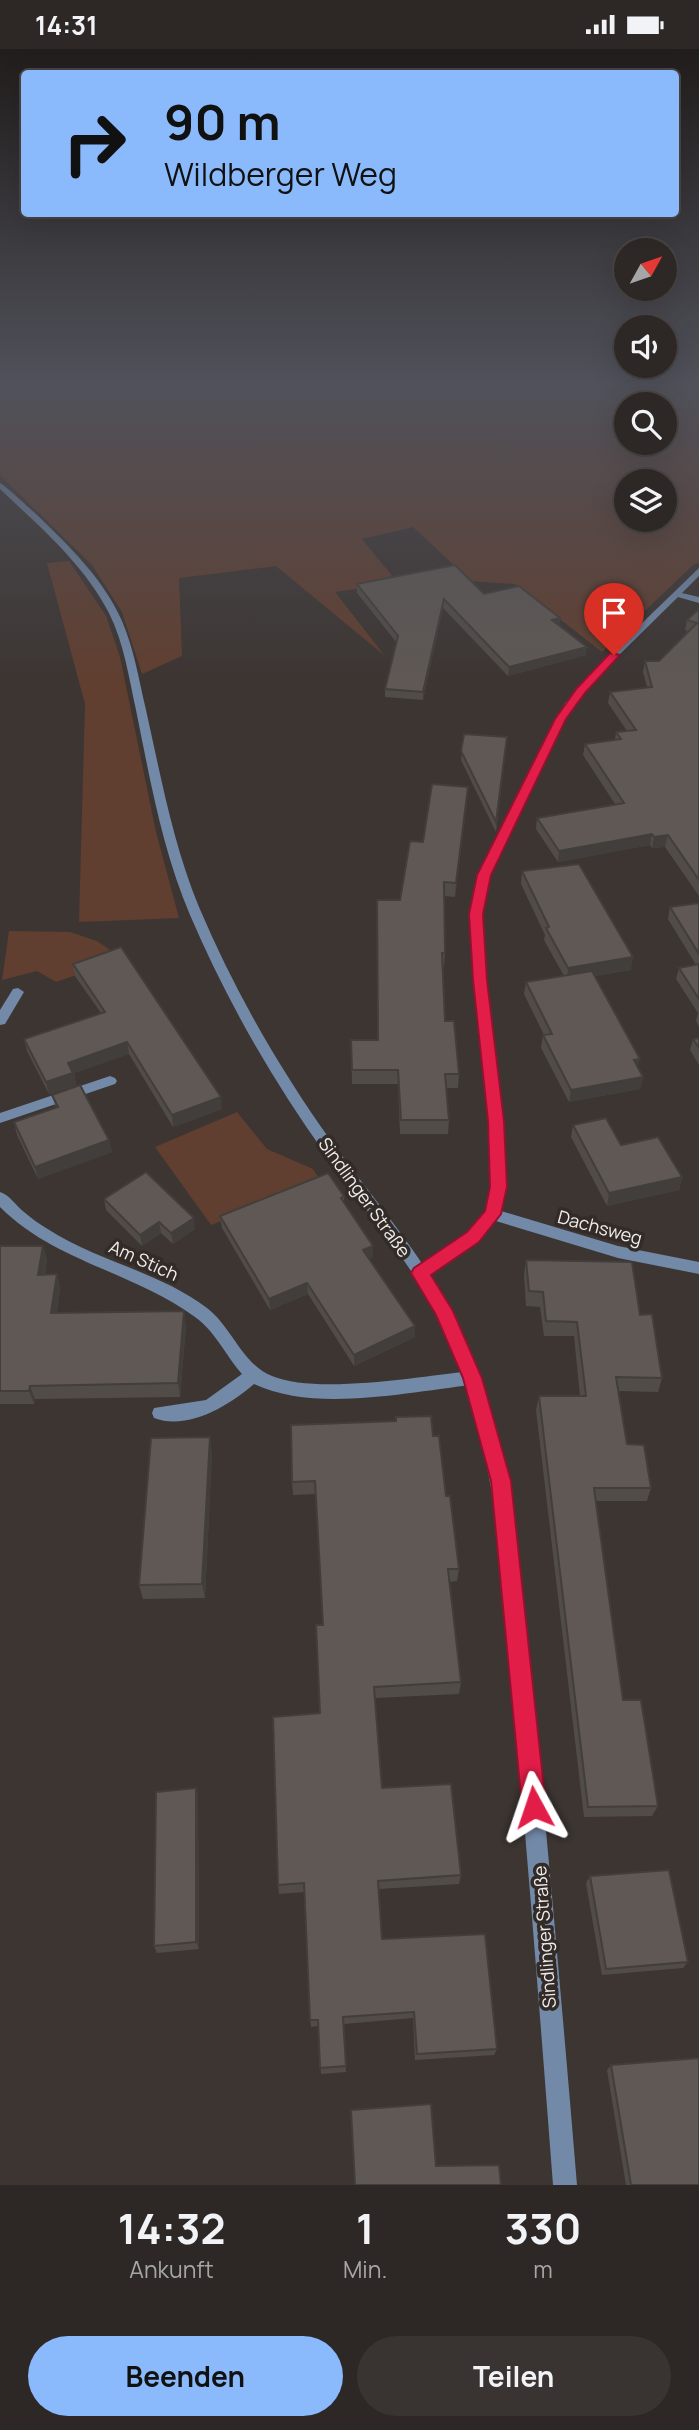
<!DOCTYPE html>
<html lang="de">
<head>
<meta charset="utf-8">
<style>
	:root { --surface:#2d2826; --page:#393432; --text:#f1f3f6; --muted:#a7a6a7; --line:#484443; --accent:#8abafc }
	body { margin:0; font-family:Manrope,sans-serif; background:var(--page); color:var(--text); height:100vh; display:flex; flex-direction:column; font-size:26px; white-space:nowrap }
	* { box-sizing:border-box; margin:0 }
	p { font-size:23px; color:var(--muted) }
	.icon { flex:none; width:38px; height:38px; fill:none; stroke:currentColor; stroke-width:2; stroke-linecap:round; stroke-linejoin:round }
	.map { position:relative; height:2136px; overflow:hidden }
	.drawer { display:flex; flex-direction:column; background:var(--surface); flex:1 }
	.drawer>* { flex:none }
	.banner { position:absolute; left:21px; top:21px; width:658px; height:147px; border-radius:7px; box-shadow:0 7px 28px #0002,0 0 0 2px var(--line); background:#8abafc; color:#111; overflow:hidden }
	.needle { width:46px; rotate:50deg }
	.tools { position:absolute; left:614px; top:189px; display:grid; gap:14px }
	.tools a { display:grid; place-items:center; width:63px; height:63px; border-radius:50%; background:var(--surface); box-shadow:0 7px 28px #0002,0 0 0 2px var(--line); font-size:35px }
	.pin { position:absolute; display:grid; place-items:center; width:60px; height:60px; color:#fff; margin:-72px -30px; border-radius:50% 50% 50% 0; rotate:-45deg; box-shadow:0 0 7px #0007 }
	.pin .icon { rotate:45deg }
	.me { position:absolute; width:77px; margin:-38px; rotate:355deg; stroke-linejoin:round; filter:drop-shadow(0 0 5px #0008) }
	.turn { display:flex; align-items:center; gap:24px; height:147px; padding:0 28px; font-size:32px }
	.turn .icon { width:91px; height:91px; stroke-width:2.5 }
	.turn b { display:block; font-size:49px; line-height:60px }
	.eta { display:flex; justify-content:space-evenly; align-items:center; height:119px; text-align:center }
	.eta b { font-size:42px; font-weight:700; line-height:49px }
	.primary-button { display:flex; gap:14px; margin-top:auto; padding:14px 28px }
	.primary-button a { flex:1; height:80px; border-radius:42px; background:var(--accent); color:#111; font-size:28px; font-weight:700; line-height:80px; text-align:center }
	.primary-button a+a { background:var(--page); color:var(--text) }
	.status { display:flex; justify-content:space-between; align-items:center; height:49px; padding:0 35px; background:var(--surface); direction:ltr }
	.status svg { height:19px; fill:currentColor }
	.map>svg:first-child { display:block }
	.green { fill:#603f30; fill-rule:evenodd }
	.lines { fill:none; stroke-linecap:round; stroke-linejoin:round }
	.minor { fill:#7289a8; fill-rule:evenodd }
	.tertiary { fill:#7289a8; fill-rule:evenodd }
	.wall { fill:#524c48 }
	.shaded-wall { fill:#423e3b }
	.building { fill:#5f5854; stroke:#423e3b; stroke-width:2 }
	.route { fill:#e11d48; stroke:#92132f; stroke-width:2 }
	.labels { text-anchor:middle; dominant-baseline:central; stroke-width:7; stroke-linejoin:round; paint-order:stroke }
	.street-label { font-size:18px; fill:#f0ecea; stroke:#322b28 }
</style>
</head>
<body>
<div class="status"><b>14:31</b><svg viewBox="0 0 49 12"><path d="M0 12V9h3v3zM5 12V6h3v6zM10 12V3h3v9zM15 12V0h3v12zM26 1h20v11H26zM47 4h2v5h-2z"/></svg></div>
<div class="map">
<svg width="699" height="2136" viewBox="0 0 699 2136">
	<rect width="100%" height="100%" fill="#3c3532"/>
	<g class="green">
		<path d="M0,333H699V514L694,515L602,603L515,535L471,532L413,478L362,490L398,534L335,543L385,607L276,517L179,529L182,607L142,625L122,563L92,516L0,426ZM626,355H665V394H626ZM626,432H665V471H626Z"/>
		<path d="M69,512L106,567L120,608L156,783L179,869L79,873L85,655L47,514Z"/>
		<path d="M9,882L70,883L97,892L123,910L56,933L37,922L2,931Z"/>
		<path d="M237,1063L267,1100L313,1120L321,1132L211,1176L155,1098Z"/>
	</g>
	<g class="lines">
		<g class="minor">
			<path d="M699,519V527L682,544L699,548V554L678,548L617,608L573,657L536,727L490,826L482,865L486,931L503,1072L505,1138L501,1162L618,1197L699,1213V1225L618,1209L496,1172L478,1192L425,1228L420,1230L415,1228L412,1224L415,1220L468,1184L486,1163L491,1138L489,1072L474,931L470,865L478,826L526,727L565,654L611,604Z"/>
			<path d="M18,939L24,943L5,975L0,976V961L13,940Z"/>
			<path d="M110,1027L115,1029L117,1032L115,1035L0,1074V1064Z"/>
			<path d="M0,1143C10,1146 16,1157 24,1163C31,1169 38,1174 46,1179C96,1212 158,1222 207,1259C232,1278 242,1315 272,1327C317,1346 422,1327 472,1322L478,1324L480,1329L478,1334L472,1336C407,1343 315,1364 254,1335C230,1356 188,1382 154,1369L152,1364L154,1359L206,1351L242,1325C226,1307 215,1282 195,1268C134,1223 55,1213 0,1158Z"/>
		</g>
		<path class="tertiary" d="M0,434C12,442 23,454 35,464C68,496 103,529 122,572C134,600 139,631 146,661C161,728 173,795 199,858C234,941 279,1019 331,1092C379,1158 433,1217 465,1292C517,1411 522,1538 535,1664C550,1821 564,1979 577,2136H553C541,1980 529,1824 515,1668C504,1539 500,1410 448,1289C419,1221 368,1166 326,1106C272,1031 226,950 190,866C162,800 150,730 136,661C129,629 124,594 109,564C83,514 40,478 0,440Z"/>
	</g>
	<g class="wall">
		<path d="M357,535L484,545L560,569L559,576L586,606L508,627L443,559L423,651L385,648V640L397,594L357,544Z"/>
		<path d="M699,560V847L665,798L652,799L650,796L558,813L536,780L537,769L615,755L583,706L585,695L615,691L616,683L627,682L608,654L610,643L647,638L643,623L645,612H659L688,582L685,581L687,571Z"/>
		<path d="M464,685L507,688L496,783L461,711Z"/>
		<path d="M467,752L455,848L444,847L445,904L444,918H442L445,972L459,1025L458,1039H446L449,1071L448,1085H400L398,1035H352L351,991H377L400,851L423,793Z"/>
		<path d="M522,822L631,921L594,927L643,1028L640,1040L569,1053L541,999L543,986H544L524,945L526,933L564,927L544,891L545,886L521,835Z"/>
		<path d="M699,854V978L696,972L698,964L676,930L679,919L696,916L668,870L670,858Z"/>
		<path d="M73,915L222,1060L173,1078L129,1005L74,1024L76,1036L49,1045L27,1002L24,990L101,964L75,927Z"/>
		<path d="M693,990L699,999V1016L690,1001Z"/>
		<path d="M52,1046L109,1091L112,1103L38,1130L17,1086L14,1073L56,1059Z"/>
		<path d="M573,1076L621,1096L682,1128L679,1141L607,1157L571,1088Z"/>
		<path d="M344,1147V1154L373,1197V1208L369,1210L415,1277V1288L354,1317L308,1245L270,1261L222,1179L220,1167Z"/>
		<path d="M104,1150L195,1180L173,1195L161,1184L142,1197L106,1161Z"/>
		<path d="M0,1197H43L47,1211L45,1225H57L60,1239L57,1264L186,1276L180,1348L35,1350L34,1355H0Z"/>
		<path d="M526,1211L640,1266L662,1329L658,1343L619,1342L627,1395L651,1439L647,1452H596L623,1651L658,1757L652,1767L584,1768L536,1361L539,1347H580L574,1287H544L540,1258L526,1257L524,1226Z"/>
		<path d="M433,1387L446,1447L459,1520L457,1532L449,1533L461,1633L459,1645L375,1649L382,1739L461,1826L459,1835L379,1840L382,1890L497,2000L494,2006L415,2011L413,1969L344,1975L346,2023L321,2025L318,1977L311,1978L310,1971L304,1843L279,1845L278,1836L320,1664L323,1576L316,1445L293,1446L292,1433Z"/>
		<path d="M212,1403L205,1549L143,1550L139,1536Z"/>
		<path d="M196,1739L198,1748L199,1900L157,1904L154,1897Z"/>
		<path d="M590,1827L688,1913L683,1919L602,1926L586,1834Z"/>
		<path d="M611,2016L699,2136H626L607,2021Z"/>
	</g>
	<g class="shaded-wall">
		<path d="M444,550L443,559L423,651V643Z"/>
		<path d="M560,569L559,577L552,571Z"/>
		<path d="M587,598L586,606L508,627L509,618Z"/>
		<path d="M468,738L467,752L455,848L456,834Z"/>
		<path d="M652,785L650,796L558,813L559,802Z"/>
		<path d="M668,786L665,798L652,799L654,788Z"/>
		<path d="M633,908L631,921L567,931L568,919Z"/>
		<path d="M127,993L129,1005L74,1024L76,1036L49,1045L46,1033L68,1014Z"/>
		<path d="M640,1010L637,1022L634,1011Z"/>
		<path d="M643,1028L640,1040L569,1053L571,1041Z"/>
		<path d="M221,1048L222,1060L173,1078L172,1066Z"/>
		<path d="M109,1091L112,1103L38,1130L35,1118Z"/>
		<path d="M682,1128L679,1141L607,1157L609,1144Z"/>
		<path d="M194,1169L195,1180L173,1195L171,1184Z"/>
		<path d="M159,1173L161,1184L142,1197L140,1186Z"/>
		<path d="M43,1197L47,1211L42,1239L38,1226Z"/>
		<path d="M373,1197V1208L363,1212V1201Z"/>
		<path d="M57,1225L60,1239L55,1278L51,1264Z"/>
		<path d="M307,1234L308,1245L270,1261L269,1250Z"/>
		<path d="M184,1262L186,1276L180,1348L178,1334Z"/>
		<path d="M415,1277V1288L354,1317V1306Z"/>
		<path d="M30,1337L35,1350L34,1355L29,1342Z"/>
		<path d="M210,1388L212,1403L205,1549L202,1535Z"/>
		<path d="M196,1739L198,1748L199,1900L196,1893Z"/>
	</g>
	<g class="building">
		<path d="M455,516L484,545L519,537L560,569L552,571L587,598L509,618L444,550L423,643L385,640L398,587L357,535Z"/>
		<path d="M699,560V831L668,786L654,788L652,785L559,802L537,769L624,754L585,695L621,690L616,683L636,681L610,643L652,638L645,612H659L697,574L687,571Z"/>
		<path d="M464,685L507,688L496,773L461,702Z"/>
		<path d="M432,735L468,738L456,834L444,833L445,904H442L445,972H454L459,1025H445L449,1071H401L398,1021H352L351,991H378L377,851H400L410,792L423,793Z"/>
		<path d="M579,815L633,908L568,919L546,879L549,878L522,822Z"/>
		<path d="M699,854V905L670,858Z"/>
		<path d="M121,898L221,1048L172,1066L127,993L68,1014L73,1024L46,1033L24,990L105,963L73,915Z"/>
		<path d="M699,915V950L679,919Z"/>
		<path d="M592,922L640,1010L634,1011L643,1028L571,1041L543,986L552,985L526,933Z"/>
		<path d="M699,989V999L693,990Z"/>
		<path d="M80,1036L109,1091L35,1118L14,1073L58,1058L52,1046Z"/>
		<path d="M606,1069L621,1096L658,1088L682,1128L609,1144L573,1076Z"/>
		<path d="M146,1123L194,1169L171,1184L159,1173L140,1186L104,1150Z"/>
		<path d="M328,1124L344,1147L341,1149L373,1197L363,1201L415,1277L354,1306L307,1234L269,1250L220,1167Z"/>
		<path d="M0,1197H43L38,1226L57,1225L51,1264L184,1262L178,1334L30,1337L29,1342H0Z"/>
		<path d="M526,1211L632,1213L640,1266L652,1265L662,1329L616,1328L627,1395L644,1396L651,1439H594L623,1651H641L658,1757L588,1758L539,1347H586L577,1273L546,1272L543,1243L529,1242Z"/>
		<path d="M431,1367L433,1387H439L446,1447H450L459,1520H448L461,1633L374,1638L382,1739L451,1735L461,1826L378,1832L382,1890L485,1885L497,2000L417,2005L414,1963L343,1968L346,2017L320,2019L318,1971H310L304,1834L278,1836L273,1668L320,1664L316,1576H323L315,1432L292,1433L291,1376L396,1372V1368Z"/>
		<path d="M210,1388L202,1535L139,1536L151,1389Z"/>
		<path d="M196,1739V1893L154,1897L156,1743Z"/>
		<path d="M669,1821L688,1913L606,1920L590,1827Z"/>
		<path d="M699,2009V2136H631L611,2016Z"/>
		<path d="M431,2055L436,2117L499,2116L501,2136H355L351,2061Z"/>
	</g>
	<linearGradient id="sky" x2="0" y2="1"><stop stop-color="#211d1c"/><stop offset="0.53" stop-color="#50515a"/><stop offset="1" stop-color="#50515a" stop-opacity="0"/></linearGradient>
	<rect width="699" height="632" fill="url(#sky)"/>
	<path class="route" d="M610,604L620,606L585,644L566,670L491,826L483,865L487,931L504,1072L507,1138L501,1165L479,1193L431,1226L453,1262L482,1329L511,1432L546,1758L542,1766L534,1770L525,1766L522,1758L491,1432L463,1329L436,1266L411,1224L414,1219L467,1183L485,1162L490,1138L488,1072L473,931L469,865L477,826L555,670L577,639Z"/>
	<g class="labels">
		<g class="street-label">
			<text transform="translate(365 1148) rotate(54)">Sindlinger Straße</text>
			<text transform="translate(600 1178) rotate(15)">Dachsweg</text>
			<text transform="translate(144 1211) rotate(24)">Am Stich</text>
			<text transform="translate(544 1888) rotate(-94)">Sindlinger Straße</text>
		</g>
	</g>
</svg>
<div class="tools">
<a><svg class="needle" viewBox="-14 -14 28 28"><path d="M0-13l5 13h-10z" fill="#e53935"/><path d="M0 13l5-13h-10z" fill="#a7a6a7"/></svg></a>
<a><svg class="icon" aria-label="sound" viewBox="0 0 24 24"><path d="M4 9h4l5-4v14l-5-4H4zM17 9q2 3 0 6"/></svg></a>
<a><svg class="icon" aria-label="search" viewBox="0 0 24 24"><circle cx="10" cy="10" r="6"/><path d="M15 15l6 6"/></svg></a>
<a><svg class="icon" aria-label="layers" viewBox="0 0 24 24"><path d="M12 4l9 5-9 5-9-5zM3 14l9 5 9-5"/></svg></a>
</div>
<div class="pin" style="left:614px;top:606px;background:#d93025"><svg class="icon" aria-label="arrive" viewBox="0 0 24 24"><path d="M6 21V4h12l-3 4 3 4H6"/></svg></div>
<svg class="me" style="left:534px;top:1758px" viewBox="-20 -20 40 40"><path d="M0-17L14 15 0 8-14 15z" fill="#e11d48" stroke="#fff" stroke-width="4"/></svg>
<div class="banner">
<div class="turn"><svg class="icon" aria-label="right" viewBox="0 0 24 24"><path d="M7 20v-9h11M14 6l5 5-5 5"/></svg><div><b>90 m</b>Wildberger Weg</div></div>
</div>
</div>
<section class="drawer">
<div class="eta">
<div><b>14:32</b><p>Ankunft</p></div>
<div><b>1</b><p>Min.</p></div>
<div><b>330</b><p>m</p></div>
</div>
<div class="primary-button"><a>Beenden</a><a>Teilen</a></div>
</section>
</body>
</html>
